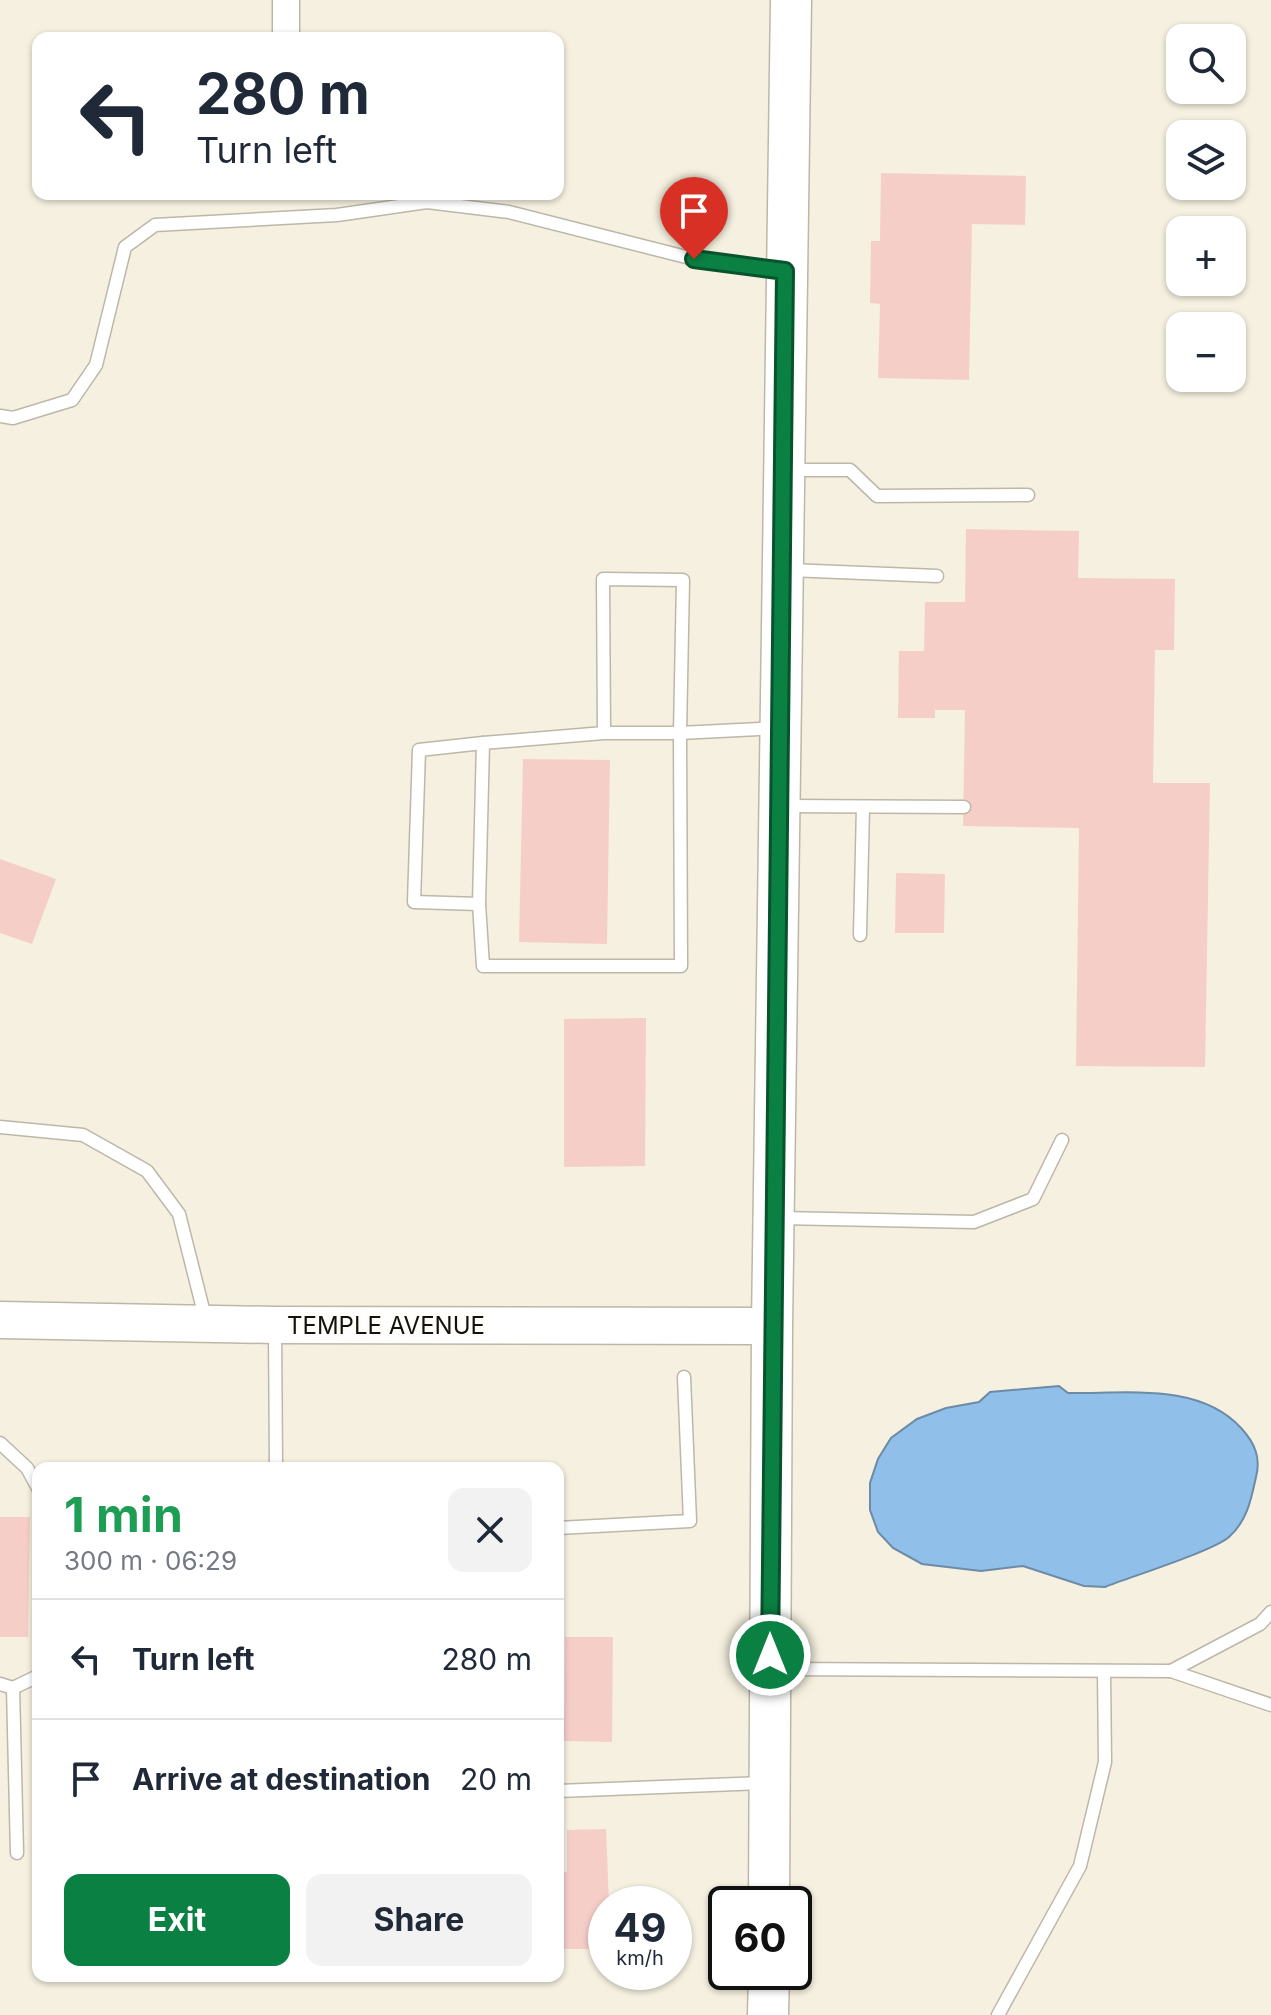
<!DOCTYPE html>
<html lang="en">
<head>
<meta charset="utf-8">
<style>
	:root { --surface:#fff; --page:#f2f2f3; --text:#1f2937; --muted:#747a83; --line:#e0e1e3; --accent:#0b8043 }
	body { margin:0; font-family:Inter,sans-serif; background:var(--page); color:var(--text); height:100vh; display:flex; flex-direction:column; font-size:30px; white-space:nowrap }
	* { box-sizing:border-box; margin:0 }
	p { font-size:26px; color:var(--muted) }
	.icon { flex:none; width:44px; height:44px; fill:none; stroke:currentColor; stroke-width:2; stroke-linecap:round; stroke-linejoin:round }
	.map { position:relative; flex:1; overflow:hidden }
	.sheet { position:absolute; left:32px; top:1462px; width:532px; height:520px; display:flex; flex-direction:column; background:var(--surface); border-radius:16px; box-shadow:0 2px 6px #0004 }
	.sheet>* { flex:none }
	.guide { position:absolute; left:32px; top:32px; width:532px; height:168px; border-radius:16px; box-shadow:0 2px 6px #0004; background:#fff; color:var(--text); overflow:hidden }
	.fabs { position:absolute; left:1166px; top:24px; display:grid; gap:16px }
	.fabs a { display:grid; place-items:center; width:80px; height:80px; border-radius:16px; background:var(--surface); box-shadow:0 2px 6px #0004; font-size:40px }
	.speed { position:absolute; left:588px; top:1886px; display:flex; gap:16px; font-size:40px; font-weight:700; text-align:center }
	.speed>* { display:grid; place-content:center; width:104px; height:104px; border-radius:50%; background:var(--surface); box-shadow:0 2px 6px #0004; line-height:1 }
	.speed small { font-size:20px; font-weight:400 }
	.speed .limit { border:4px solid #111; border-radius:12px; background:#fff; color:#111 }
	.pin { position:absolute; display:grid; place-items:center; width:68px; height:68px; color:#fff; margin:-82px -34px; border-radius:50% 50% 50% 0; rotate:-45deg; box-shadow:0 0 8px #0007 }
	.pin .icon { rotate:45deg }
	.me { position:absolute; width:88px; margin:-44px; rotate:0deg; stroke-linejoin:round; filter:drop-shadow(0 0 6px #0008) }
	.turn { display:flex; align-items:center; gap:28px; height:168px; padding:0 32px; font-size:36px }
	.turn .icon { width:104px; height:104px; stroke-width:2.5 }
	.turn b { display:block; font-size:56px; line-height:68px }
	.round { display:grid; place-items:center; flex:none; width:84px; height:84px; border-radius:16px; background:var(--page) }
	.head { display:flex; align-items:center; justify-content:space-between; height:136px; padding:0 32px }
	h1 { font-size:48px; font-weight:700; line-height:60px; color:#1e9e55 }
	.action { display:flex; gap:16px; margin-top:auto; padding:16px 32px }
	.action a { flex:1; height:92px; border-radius:16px; background:var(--accent); color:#fff; font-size:32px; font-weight:700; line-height:92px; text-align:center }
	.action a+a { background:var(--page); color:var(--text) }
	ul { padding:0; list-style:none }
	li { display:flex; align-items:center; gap:24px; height:120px; padding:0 32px; border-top:2px solid var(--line) }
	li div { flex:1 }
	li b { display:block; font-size:30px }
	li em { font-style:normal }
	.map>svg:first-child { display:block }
	.water { fill:#90bfe9; stroke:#6b8ba7; stroke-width:2 }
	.building { fill:#f6cec8 }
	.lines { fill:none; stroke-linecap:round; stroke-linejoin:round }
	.lane-casing { stroke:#bdb7a8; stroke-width:15 }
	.street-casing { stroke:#bdb7a8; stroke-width:29 }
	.secondary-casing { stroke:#bdb7a8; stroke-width:39 }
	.primary-casing { stroke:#bdb7a8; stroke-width:43 }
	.lane { stroke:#fff; stroke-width:12 }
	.street { stroke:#fff; stroke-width:26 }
	.secondary { stroke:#fff; stroke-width:36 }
	.primary { stroke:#fff; stroke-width:40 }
	.route-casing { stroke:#07532c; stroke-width:20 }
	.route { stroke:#0b8043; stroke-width:14 }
	.labels { text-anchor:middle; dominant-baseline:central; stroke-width:7; stroke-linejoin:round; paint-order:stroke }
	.street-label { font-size:24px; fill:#14120c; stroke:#fefdfa }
</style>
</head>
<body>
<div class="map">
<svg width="1271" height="2015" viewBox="0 0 1271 2015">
	<rect width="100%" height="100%" fill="#f5f0df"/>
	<path class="water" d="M1059,1386L1068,1393C1125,1394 1199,1382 1241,1428C1255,1443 1261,1458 1256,1477C1251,1500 1247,1521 1229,1537C1213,1551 1130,1577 1105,1587L1084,1586L1023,1566L981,1571L922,1564L893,1548L878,1532L870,1510V1483L878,1459L891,1438L917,1419L946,1408L979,1402L990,1392Z"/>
	<g class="building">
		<path d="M881,173L1026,176L1025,225L972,224L969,380L878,378L880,304L870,303L871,241H880Z"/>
		<path d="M966,529L1079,531L1078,578L1175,579L1174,650H1155L1153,783H1210L1205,1067L1076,1066L1079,828L963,826L965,710H935V718H898L899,651H924L925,602H965Z"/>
		<path d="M523,759L610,760L607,944L519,942Z"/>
		<path d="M0,859L56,879L32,944L0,933Z"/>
		<path d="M896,873L945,874L944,933H895Z"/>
		<path d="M646,1018L645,1166L564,1167V1019Z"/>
		<path d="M0,1517H30L28,1637H0Z"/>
		<path d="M565,1637H613L612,1742L564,1741Z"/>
		<path d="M606,1829L609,1904H606V1949H561L560,1872H567V1830Z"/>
	</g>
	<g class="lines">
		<defs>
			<g id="lane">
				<path d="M0,416L13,418L72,400L96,365L125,247L155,225L337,215L427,202L509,212L694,259L782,270"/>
				<path d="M790,470H850L877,496L1028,495"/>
				<path d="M789,570L937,576"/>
				<path d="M604,733L603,579L683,580L680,733H604L483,743L479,904L483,966H681L680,733L777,728"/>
				<path d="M786,806L964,807"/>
				<path d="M479,904L414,902L419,750L483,743"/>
				<path d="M860,935L863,807"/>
				<path d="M0,1127L83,1135L147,1171L179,1214L206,1321"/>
				<path d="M781,1218L974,1222L1033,1199L1062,1140"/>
				<path d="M275,1328L276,1468"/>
				<path d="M0,1443L27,1468L38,1488"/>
				<path d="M558,1528L690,1521L684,1377"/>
				<path d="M777,1669L1171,1671L1271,1705"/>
				<path d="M1171,1671L1260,1624L1271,1612"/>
				<path d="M0,1684L13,1688L38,1676"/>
				<path d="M13,1688L17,1853"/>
				<path d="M558,1791L763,1783"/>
				<path d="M998,2015L1080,1866L1105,1762L1104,1673"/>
			</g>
			<path id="street" d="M286,38V0"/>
			<path id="secondary" d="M0,1320L275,1325L772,1326"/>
			<g id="primary">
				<path d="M769,1904L772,1326L791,0"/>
				<path d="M768,2015L769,1972"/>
			</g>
		</defs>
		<use href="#lane" class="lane-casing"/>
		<use href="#street" class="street-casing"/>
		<use href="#secondary" class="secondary-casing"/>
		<use href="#primary" class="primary-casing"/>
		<use href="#lane" class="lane"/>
		<use href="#street" class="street"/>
		<use href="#secondary" class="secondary"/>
		<use href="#primary" class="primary"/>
	</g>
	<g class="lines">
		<defs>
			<path id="route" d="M694,259L785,271L770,1655"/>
		</defs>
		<use href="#route" class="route-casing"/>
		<use href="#route" class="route"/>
	</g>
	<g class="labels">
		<g class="street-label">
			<text x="386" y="1325">TEMPLE AVENUE</text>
		</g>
	</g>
</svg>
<div class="fabs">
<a><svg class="icon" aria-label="search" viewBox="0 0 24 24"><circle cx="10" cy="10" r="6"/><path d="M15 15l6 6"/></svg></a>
<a><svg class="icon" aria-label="layers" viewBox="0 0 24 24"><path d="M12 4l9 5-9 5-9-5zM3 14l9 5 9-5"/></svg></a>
<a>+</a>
<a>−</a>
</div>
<div class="speed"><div>49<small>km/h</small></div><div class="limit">60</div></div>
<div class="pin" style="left:694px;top:259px;background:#d93025"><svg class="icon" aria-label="arrive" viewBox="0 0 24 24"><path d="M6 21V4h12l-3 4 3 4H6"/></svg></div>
<svg class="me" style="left:770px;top:1655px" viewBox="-20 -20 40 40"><circle r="17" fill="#0b8043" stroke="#fff" stroke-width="3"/><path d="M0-11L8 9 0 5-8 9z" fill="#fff"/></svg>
<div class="guide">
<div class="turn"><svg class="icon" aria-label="left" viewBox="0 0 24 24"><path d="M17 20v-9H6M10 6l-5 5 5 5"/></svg><div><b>280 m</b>Turn left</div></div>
</div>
<section class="sheet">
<div class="head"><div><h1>1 min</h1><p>300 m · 06:29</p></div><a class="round"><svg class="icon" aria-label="close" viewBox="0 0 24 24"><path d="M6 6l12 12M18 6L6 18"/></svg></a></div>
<ul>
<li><svg class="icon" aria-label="left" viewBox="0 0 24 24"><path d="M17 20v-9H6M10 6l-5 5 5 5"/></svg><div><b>Turn left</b></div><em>280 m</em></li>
<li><svg class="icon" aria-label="arrive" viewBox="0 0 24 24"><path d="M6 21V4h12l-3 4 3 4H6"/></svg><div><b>Arrive at destination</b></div><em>20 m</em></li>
</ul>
<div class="action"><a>Exit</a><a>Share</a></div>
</section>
</div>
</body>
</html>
